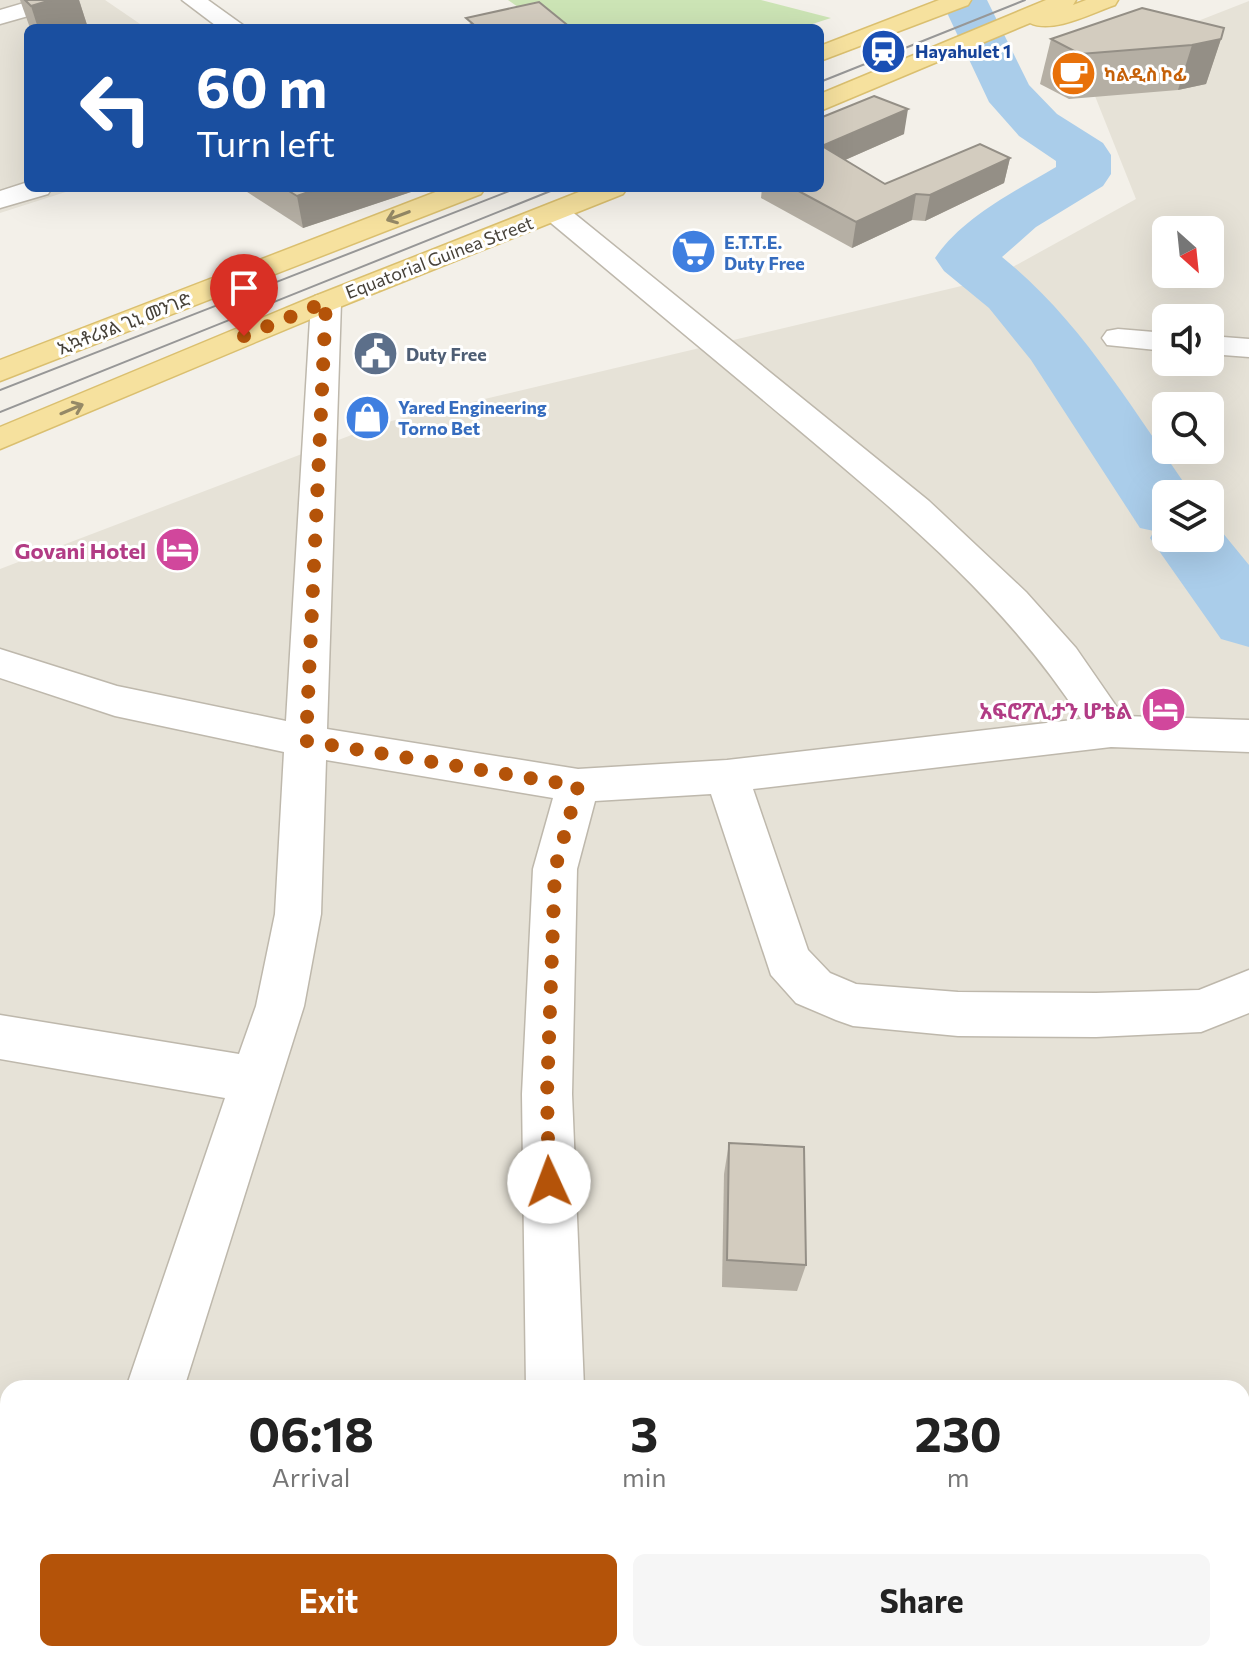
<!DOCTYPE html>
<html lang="en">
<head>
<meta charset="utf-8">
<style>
	:root { --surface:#fff; --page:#f6f6f6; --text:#222; --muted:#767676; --accent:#b45309 }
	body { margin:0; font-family:Commissioner,"Noto Sans Ethiopic",sans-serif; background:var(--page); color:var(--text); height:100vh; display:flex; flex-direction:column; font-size:30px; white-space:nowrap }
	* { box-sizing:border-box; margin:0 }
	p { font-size:26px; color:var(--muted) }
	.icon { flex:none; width:44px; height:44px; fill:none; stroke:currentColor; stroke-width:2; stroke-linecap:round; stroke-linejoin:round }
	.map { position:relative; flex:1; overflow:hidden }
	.details { position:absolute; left:0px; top:1380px; width:1250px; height:282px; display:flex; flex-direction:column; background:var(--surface); border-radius:24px 24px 0 0; box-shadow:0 8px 32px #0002 }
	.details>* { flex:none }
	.guide { position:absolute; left:24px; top:24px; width:800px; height:168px; border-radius:12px; box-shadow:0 8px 32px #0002; background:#1a4fa0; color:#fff; overflow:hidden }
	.needle { width:52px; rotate:153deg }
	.tools { position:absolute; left:1152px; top:216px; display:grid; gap:16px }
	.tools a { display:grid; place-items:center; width:72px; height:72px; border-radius:12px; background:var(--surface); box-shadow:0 8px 32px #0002; font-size:40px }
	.pin { position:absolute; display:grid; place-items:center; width:68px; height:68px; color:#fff; margin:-82px -34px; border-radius:50% 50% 50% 0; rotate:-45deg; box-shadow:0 0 8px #0007 }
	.pin .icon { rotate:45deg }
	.me { position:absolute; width:88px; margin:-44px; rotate:358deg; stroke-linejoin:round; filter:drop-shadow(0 0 6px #0008) }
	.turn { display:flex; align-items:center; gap:28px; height:168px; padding:0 40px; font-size:36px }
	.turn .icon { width:104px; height:104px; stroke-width:2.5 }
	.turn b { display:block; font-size:56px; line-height:68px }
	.eta { display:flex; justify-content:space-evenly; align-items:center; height:136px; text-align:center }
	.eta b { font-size:48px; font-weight:700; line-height:56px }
	.cta { display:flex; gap:16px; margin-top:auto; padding:16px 40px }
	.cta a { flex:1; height:92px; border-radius:12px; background:var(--accent); color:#fff; font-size:32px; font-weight:700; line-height:92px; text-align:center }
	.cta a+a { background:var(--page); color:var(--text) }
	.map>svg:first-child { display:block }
	.residential { fill:#e6e2d7; fill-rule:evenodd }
	.green { fill:#cce4b5 }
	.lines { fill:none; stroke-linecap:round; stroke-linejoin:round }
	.river { fill:#aacdea; fill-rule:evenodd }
	.street-casing { stroke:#beb8ac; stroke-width:3 }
	.primary-casing { stroke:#dabf6f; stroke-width:3 }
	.street { fill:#fff; fill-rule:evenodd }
	.primary { fill:#f6e19e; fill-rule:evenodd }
	.tram { stroke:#979797; stroke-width:2 }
	.wall { fill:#b5afa4 }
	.shaded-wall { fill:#948f86 }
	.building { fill:#d3ccbf; stroke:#948f86; stroke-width:2 }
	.oneway { stroke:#958966 }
	.route { stroke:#b45309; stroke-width:14; stroke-dasharray:0 25.2 }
	.labels { text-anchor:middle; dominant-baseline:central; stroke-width:6; stroke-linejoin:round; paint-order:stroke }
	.far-transit-label { font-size:18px; font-weight:bold; fill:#164399; stroke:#fff; text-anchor:start }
	.far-food-label { font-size:18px; font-weight:bold; fill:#c56008; stroke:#fff; text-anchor:start }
	.far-shop-label { font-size:18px; font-weight:bold; fill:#366cbe; stroke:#fff; text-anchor:start }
	.far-street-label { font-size:18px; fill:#464138; stroke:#fff }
	.far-service-label { font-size:18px; font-weight:bold; fill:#4e5e75; stroke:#fff; text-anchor:start }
	.hotel-label { font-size:22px; font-weight:bold; fill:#b23c85; stroke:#fff; text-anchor:end }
</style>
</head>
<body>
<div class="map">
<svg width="1249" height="1661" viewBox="0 0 1249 1661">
	<rect width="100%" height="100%" fill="#f3f0e9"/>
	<g class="residential">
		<path d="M0,0H105L146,28H28V188H78L0,213Z"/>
		<path d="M1249,1V1661H0V569L383,423L991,279L1136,199L1083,66ZM1166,230H1210V274H1166ZM1166,318H1210V362H1166ZM1166,406H1210V450H1166ZM1166,494H1210V538H1166ZM8,1388H1242V1654H8Z"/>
	</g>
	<path class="green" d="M508,0H761L831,18L800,28H548Z"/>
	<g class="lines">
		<path class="river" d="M941,0H987L1029,85L1057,114L1103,143L1111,155V174L1103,186L1036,227L1002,257C1081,320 1134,412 1192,494H1166V538H1210V520L1213,521L1249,565V647L1221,639L1150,538L1154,531L1140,528L1031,360L989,308L944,271L935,258C963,217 1014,192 1056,167V161L1019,136L989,102Z"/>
		<defs>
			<g id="street">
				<path d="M34,0H70L67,5L0,24V10Z"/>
				<path d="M182,0H208L247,28H219Z"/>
				<path d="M28,182V188H52L48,194L0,208V191Z"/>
				<path d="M555,204L565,206L929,501L1026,592L1076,648L1123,716L1249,720V752L1111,747L753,789L808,950L830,973L856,984L958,992L1096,993L1199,990L1249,970V1013L1201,1032L1096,1037L958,1036L853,1026L836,1020L796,1003L771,975L711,794L595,801L577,869L572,1094L584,1388H526L522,1094L533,869L553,798L326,760L321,914L304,1006L184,1388H126L225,1098L0,1059V1015L239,1054L256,1006L275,914L284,752L115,716L0,678V649L117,686L286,721L311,302L315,296L326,293L337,296L341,302L327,729L578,769L727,760L1081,719C1004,600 900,515 793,425C710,356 628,287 545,218L541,212L545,206Z"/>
				<path d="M1118,329L1166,333V351L1107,345L1102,338L1107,331Z"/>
				<path d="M1210,336L1249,339V357L1210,354Z"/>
				<rect x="0" y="1417" width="8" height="60"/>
				<rect x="1242" y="1489" width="7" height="62"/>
				<path d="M52,1654H118L116,1661H50Z"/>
				<path d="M522,1654H588L587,1661H521Z"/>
				<path d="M1061,1654H1127L1128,1661H1062Z"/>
			</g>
			<g id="primary">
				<path d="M939,0H971L968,5L820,61V46Z"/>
				<path d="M1046,0H1076L1073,5L1086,0H1118L1115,5C1092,13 1053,34 1030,23L820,111V94Z"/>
				<path d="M446,188H485L481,194L0,381V360Z"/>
				<path d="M589,188H627L623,194L337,308L0,449V427L315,296Z"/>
			</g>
		</defs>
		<use href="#street" class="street-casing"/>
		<use href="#primary" class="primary-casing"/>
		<use href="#street" class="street"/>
		<use href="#primary" class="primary"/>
		<g class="tram">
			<path d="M820,82L1025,0"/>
			<path d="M0,390L517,188"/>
			<path d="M0,412L558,188"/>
		</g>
	</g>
	<g class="wall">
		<path d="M20,0H79L88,28H30Z"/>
		<path d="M1051,39H1221L1206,84L1178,90L1069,99L1040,84Z"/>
		<path d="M820,118L904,134L845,160L885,184L1010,158L1004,183L925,221L912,220L852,248L761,198L762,188H820Z"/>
		<path d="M241,188H423L303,228Z"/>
		<path d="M729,1143L806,1265L797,1291L722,1287L724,1174Z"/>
	</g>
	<g class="shaded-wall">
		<path d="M51,0H79L88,28H38L31,6Z"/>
		<path d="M1221,39L1206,84L1178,90L1192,45Z"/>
		<path d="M908,109L904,134L820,171L822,146Z"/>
		<path d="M1010,158L1004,183L925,221L930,195Z"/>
		<path d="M320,188H423L303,228L297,196Z"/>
		<path d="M916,194L912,220L852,248L856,222Z"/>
	</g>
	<g class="building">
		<path d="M25,0H51L31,6Z"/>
		<path d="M539,2L571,28H457L473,24L466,18Z"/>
		<path d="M1142,8L1224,28L1221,39L1192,45L1080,54L1051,39Z"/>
		<path d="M874,96L908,109L822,146L885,184L980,144L1010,158L930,195L916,194L856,222L793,188H820V118Z"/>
		<path d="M284,188H320L297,196Z"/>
		<path d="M729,1143L804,1147L806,1265L727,1260Z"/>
	</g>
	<defs><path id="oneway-shaft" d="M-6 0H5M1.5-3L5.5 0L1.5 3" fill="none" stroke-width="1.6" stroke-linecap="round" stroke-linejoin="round" transform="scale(2)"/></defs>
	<g class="oneway">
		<use href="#oneway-shaft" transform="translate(398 216) rotate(159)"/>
		<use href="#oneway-shaft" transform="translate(72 409) rotate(-23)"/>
	</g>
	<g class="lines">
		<path class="route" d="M244,336L326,302L306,741L578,786L555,869L547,1094L549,1182"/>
	</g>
	<defs>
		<symbol id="station-disc" viewBox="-11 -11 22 22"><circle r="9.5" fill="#1a4fb4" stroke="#fff"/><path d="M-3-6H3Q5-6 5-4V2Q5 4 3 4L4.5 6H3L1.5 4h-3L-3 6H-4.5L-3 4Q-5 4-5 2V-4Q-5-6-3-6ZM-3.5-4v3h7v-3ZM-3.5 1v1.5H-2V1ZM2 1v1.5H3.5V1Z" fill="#fff"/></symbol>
		<symbol id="cafe-disc" viewBox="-11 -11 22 22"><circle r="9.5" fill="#e8710a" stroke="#fff"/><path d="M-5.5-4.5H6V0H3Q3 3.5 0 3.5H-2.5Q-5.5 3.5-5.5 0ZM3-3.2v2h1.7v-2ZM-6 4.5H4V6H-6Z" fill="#fff"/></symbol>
		<symbol id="supermarket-disc" viewBox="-11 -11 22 22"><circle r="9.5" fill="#3f7fe0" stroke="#fff"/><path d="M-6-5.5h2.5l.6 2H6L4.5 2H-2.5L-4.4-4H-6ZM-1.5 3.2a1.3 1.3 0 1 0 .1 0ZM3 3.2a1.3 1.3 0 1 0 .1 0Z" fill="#fff"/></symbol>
		<symbol id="civic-disc" viewBox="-11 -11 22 22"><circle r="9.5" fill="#5c6f8a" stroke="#fff"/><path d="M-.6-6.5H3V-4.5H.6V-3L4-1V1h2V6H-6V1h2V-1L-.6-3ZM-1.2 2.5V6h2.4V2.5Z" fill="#fff"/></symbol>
		<symbol id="shop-disc" viewBox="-11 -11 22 22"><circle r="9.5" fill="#3f7fe0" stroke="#fff"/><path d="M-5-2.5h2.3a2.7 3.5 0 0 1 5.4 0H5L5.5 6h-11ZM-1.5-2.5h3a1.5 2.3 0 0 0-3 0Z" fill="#fff"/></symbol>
		<symbol id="hotel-disc" viewBox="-11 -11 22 22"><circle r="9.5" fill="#d1479c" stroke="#fff"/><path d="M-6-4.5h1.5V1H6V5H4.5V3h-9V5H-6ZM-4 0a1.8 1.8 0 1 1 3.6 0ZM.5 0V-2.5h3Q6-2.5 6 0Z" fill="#fff"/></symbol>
	</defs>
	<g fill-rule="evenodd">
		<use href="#station-disc" x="858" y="26" width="51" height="51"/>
		<use href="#cafe-disc" x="1048" y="48" width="51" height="51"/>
		<use href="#supermarket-disc" x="668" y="226" width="51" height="51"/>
		<use href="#civic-disc" x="350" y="328" width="51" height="51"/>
		<use href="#shop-disc" x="342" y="392" width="51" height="51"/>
		<use href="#hotel-disc" x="152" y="524" width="51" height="51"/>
		<use href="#hotel-disc" x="1138" y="684" width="51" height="51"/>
	</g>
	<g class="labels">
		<g class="far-transit-label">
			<text x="915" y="51">Hayahulet 1</text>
		</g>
		<g class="far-food-label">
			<text x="1104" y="74">ካልዲስ ኮፊ</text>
		</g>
		<g class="far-shop-label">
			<text x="724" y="242">E.T.T.E.<tspan x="724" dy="21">Duty Free</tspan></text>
			<text x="398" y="407">Yared Engineering<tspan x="398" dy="21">Torno Bet</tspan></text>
		</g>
		<g class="far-street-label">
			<text transform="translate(439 257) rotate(-21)">Equatorial Guinea Street</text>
			<text transform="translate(124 323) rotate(-21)">ኢኳቶሪያል ጊኒ መንገድ</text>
		</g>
		<g class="far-service-label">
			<text x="406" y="354">Duty Free</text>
		</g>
		<g class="hotel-label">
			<text x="146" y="550">Govani Hotel</text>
			<text x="1132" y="710">አፍሮፖሊታን ሆቴል</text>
		</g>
	</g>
</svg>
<div class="tools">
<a><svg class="needle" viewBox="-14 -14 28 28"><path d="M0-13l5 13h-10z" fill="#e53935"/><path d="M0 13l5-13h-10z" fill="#767676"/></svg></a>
<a><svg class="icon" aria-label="sound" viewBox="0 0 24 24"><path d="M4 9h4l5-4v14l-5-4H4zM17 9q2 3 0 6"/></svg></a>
<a><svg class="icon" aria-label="search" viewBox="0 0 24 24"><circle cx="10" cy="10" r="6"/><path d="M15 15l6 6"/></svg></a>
<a><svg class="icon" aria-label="layers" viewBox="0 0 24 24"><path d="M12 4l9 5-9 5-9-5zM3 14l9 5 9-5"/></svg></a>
</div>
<div class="pin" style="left:244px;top:336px;background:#d93025"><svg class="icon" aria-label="arrive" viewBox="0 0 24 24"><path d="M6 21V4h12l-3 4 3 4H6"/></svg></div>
<svg class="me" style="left:549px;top:1182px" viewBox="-20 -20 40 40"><circle r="19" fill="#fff"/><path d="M0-13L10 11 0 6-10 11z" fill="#b45309"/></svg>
<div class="guide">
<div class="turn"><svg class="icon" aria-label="left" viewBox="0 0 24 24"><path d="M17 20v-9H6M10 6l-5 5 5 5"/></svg><div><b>60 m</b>Turn left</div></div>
</div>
<section class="details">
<div class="eta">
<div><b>06:18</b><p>Arrival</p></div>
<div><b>3</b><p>min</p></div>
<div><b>230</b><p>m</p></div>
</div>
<div class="cta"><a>Exit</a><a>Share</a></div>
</section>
</div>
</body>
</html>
